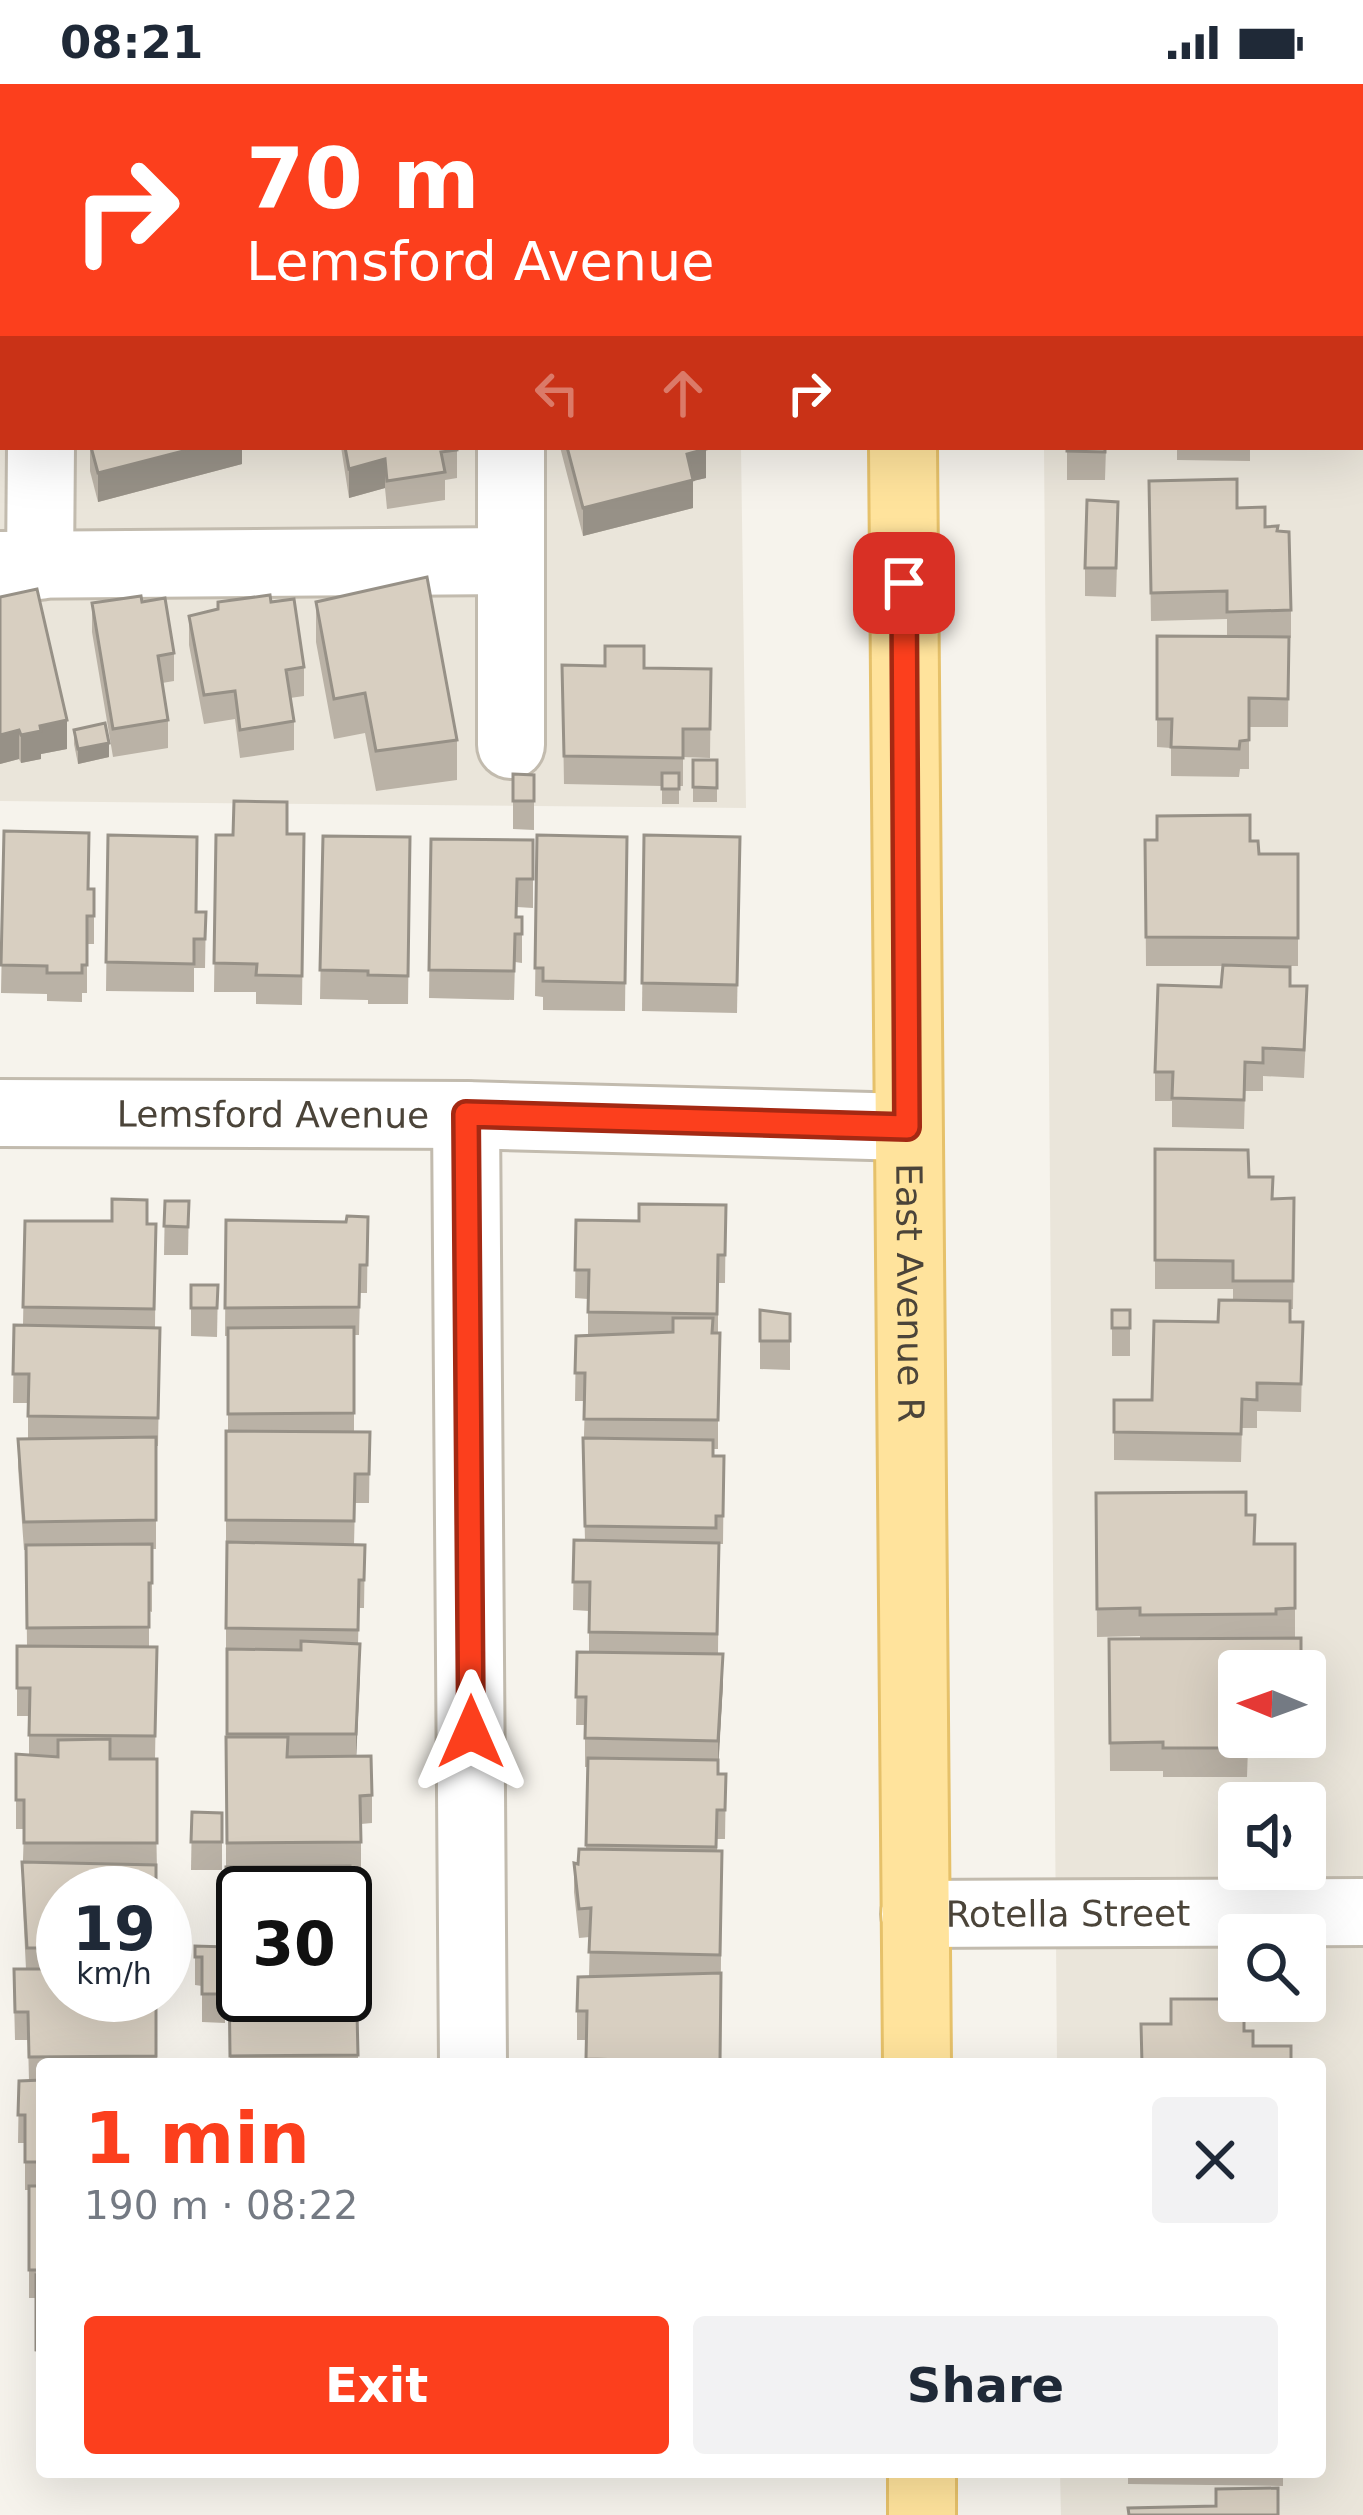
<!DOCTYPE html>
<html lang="en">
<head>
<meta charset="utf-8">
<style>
	:root { --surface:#fff; --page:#f2f2f3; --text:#1f2937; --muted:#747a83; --accent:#fc3f1d }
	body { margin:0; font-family:"DejaVu Sans",sans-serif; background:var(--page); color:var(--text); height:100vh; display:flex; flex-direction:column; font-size:45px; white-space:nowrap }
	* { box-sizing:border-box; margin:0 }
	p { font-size:39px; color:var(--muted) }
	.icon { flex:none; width:66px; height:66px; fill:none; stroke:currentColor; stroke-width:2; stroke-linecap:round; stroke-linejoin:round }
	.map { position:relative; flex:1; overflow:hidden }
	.drawer { position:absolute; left:36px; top:1974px; width:1290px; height:420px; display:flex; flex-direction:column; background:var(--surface); border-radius:12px; box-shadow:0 12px 48px #0002 }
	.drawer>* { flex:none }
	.hud { position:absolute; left:0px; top:0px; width:1365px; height:366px; box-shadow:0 12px 48px #0002; background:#fc3f1d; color:#fff; overflow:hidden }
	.needle { width:78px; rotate:271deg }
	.buttons { position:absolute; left:1218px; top:1566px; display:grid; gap:24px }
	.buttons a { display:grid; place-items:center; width:108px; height:108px; border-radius:12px; background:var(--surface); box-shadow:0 12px 48px #0002; font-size:60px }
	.speed { position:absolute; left:36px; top:1782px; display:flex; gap:24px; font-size:60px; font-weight:700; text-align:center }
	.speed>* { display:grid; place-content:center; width:156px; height:156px; border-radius:50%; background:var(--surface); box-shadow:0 12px 48px #0002; line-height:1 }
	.speed small { font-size:30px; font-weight:400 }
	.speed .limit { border:6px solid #111; border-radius:18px; background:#fff; color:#111 }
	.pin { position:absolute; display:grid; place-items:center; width:102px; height:102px; color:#fff; margin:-51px; border-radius:24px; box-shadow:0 6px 18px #0006 }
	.me { position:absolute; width:132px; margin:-66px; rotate:0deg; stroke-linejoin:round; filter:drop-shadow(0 0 9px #0008) }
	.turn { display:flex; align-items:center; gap:42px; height:252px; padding:0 48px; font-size:54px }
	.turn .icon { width:156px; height:156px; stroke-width:2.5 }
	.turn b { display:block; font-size:84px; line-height:102px }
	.lanes { display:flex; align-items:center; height:114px; padding:0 48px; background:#0003; justify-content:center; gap:60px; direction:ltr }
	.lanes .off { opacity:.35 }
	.round { display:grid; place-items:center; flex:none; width:126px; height:126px; border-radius:12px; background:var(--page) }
	.overview { display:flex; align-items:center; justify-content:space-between; height:204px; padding:0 48px }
	h1 { font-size:72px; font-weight:600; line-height:90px; color:var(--accent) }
	.action { display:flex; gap:24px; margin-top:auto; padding:24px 48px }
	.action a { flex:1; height:138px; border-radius:12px; background:var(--accent); color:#fff; font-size:48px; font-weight:600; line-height:138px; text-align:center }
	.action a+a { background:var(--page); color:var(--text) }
	.status { display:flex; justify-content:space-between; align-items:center; height:84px; padding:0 60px; background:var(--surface); direction:ltr }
	.status svg { height:33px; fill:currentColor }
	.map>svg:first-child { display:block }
	.residential { fill:#eae5da; fill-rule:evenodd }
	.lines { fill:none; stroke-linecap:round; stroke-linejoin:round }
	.minor-casing { stroke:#c2bbae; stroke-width:72 }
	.major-casing { stroke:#e6c16a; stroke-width:72 }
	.minor { stroke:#fff; stroke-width:66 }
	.major { stroke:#ffe39c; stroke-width:66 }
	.wall { fill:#bab2a6; fill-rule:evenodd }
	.shaded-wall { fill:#979187 }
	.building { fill:#d8cfc1; stroke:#979187; stroke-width:3 }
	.route-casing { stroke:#a42913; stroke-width:30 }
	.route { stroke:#fc3f1d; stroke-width:21 }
	.labels { text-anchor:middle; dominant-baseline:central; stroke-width:9; stroke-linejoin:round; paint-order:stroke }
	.street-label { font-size:36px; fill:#4b4439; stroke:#fff }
</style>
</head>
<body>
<div class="status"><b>08:21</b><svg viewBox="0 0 49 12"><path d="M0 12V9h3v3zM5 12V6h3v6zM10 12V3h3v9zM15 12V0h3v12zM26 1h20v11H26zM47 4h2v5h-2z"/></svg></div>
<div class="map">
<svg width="1363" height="2431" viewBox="0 0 1363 2431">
	<rect width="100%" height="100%" fill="#f6f3ec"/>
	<g class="residential">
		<path d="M0,0H737L3,3V363H741L746,724L0,717Z"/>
		<path d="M1363,85V2431H1061L1060,2388H1320V1980H1057L1044,363H1362ZM1239,1587H1305V1653H1239ZM1239,1719H1305V1785H1239ZM1239,1851H1305V1917H1239Z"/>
	</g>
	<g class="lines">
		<defs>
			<g id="minor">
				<path d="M511,0V3"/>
				<path d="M43,3V0"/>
				<path d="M0,481L511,477"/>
				<path d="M40,482L41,363"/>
				<path d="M511,661V363"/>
				<path id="s1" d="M0,1029L466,1031L907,1043"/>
				<path d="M466,1031L473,1980"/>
				<path id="s2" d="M915,1830L1363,1828"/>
			</g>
			<g id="major">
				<path d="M900,0V3"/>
				<path id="s3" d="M903,363L917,1980"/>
				<path d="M922,2388V2431"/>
			</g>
		</defs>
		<use href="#minor" class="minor-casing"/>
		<use href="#major" class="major-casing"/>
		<use href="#minor" class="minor"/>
		<use href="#major" class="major"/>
	</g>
	<g class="wall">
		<path d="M96,0H226V3H97Z"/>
		<path d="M331,0H453L452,3H331Z"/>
		<path d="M90,363H242V380L98,418L90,387Z"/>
		<path d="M341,363H457V394L445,396V416L387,425L385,404L349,414Z"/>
		<path d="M560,363H705L706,394L693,397V424L583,452Z"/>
		<path d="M1067,363H1106L1105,396H1067Z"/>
		<path d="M1177,363H1250V377L1177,376Z"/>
		<path d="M1149,397L1237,424L1265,443L1291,526V554H1289L1288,643H1249V685H1240L1239,693L1171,692V664L1157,663V552H1227V535L1151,537Z"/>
		<path d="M1118,446L1116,513L1085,512V484Z"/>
		<path d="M0,513L67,665L41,670V675L21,679L19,675L0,680Z"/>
		<path d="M142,518L174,569V597L162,599L168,636V664L113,673L92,548V519Z"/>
		<path d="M271,518L304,583V612L290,614L294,637V666L240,674L235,635L204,640L189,561V532Z"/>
		<path d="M316,518L457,656V696L376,707L365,649L334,655L316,558Z"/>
		<path d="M562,581L711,585L710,674L683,673V702H679V720H662V702L564,700Z"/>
		<path d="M74,646L109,673L78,680L74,660Z"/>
		<rect x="693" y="676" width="24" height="42"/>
		<path d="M513,690L534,691V746L513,745Z"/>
		<path d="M4,747L88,805L94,834V860H87V909H82V918L47,917V910L1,909Z"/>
		<path d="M304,750L302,921L256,920V908H214L216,751Z"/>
		<path d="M108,751L196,828H206L205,884H194V908L106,907Z"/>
		<path d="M537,751L627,753L625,927L543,926V913L535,912Z"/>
		<path d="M644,751L740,753L737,929L642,927Z"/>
		<path d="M323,752L410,753L408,920H368V916L320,915Z"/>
		<path d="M431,755L533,756V824L517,823V833H522V879L515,878L514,916L429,914Z"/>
		<path d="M1145,756L1250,757L1259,770H1298V882H1256L1290,902L1307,931L1304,994L1263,992V1007H1245L1244,1045L1172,1043V1017H1155V988L1221,903L1223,882H1146Z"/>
		<path d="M1155,1065L1249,1093L1273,1115L1294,1114L1293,1225H1290V1238H1303L1301,1328L1257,1327V1344H1242L1241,1378L1114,1376V1316H1152L1218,1238L1233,1216V1205H1155Z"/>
		<path d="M165,1117H189L188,1171H164Z"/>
		<path d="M726,1121L725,1199H718V1365H713V1372H724L723,1460H719L718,1570L723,1599L718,1690H726L725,1755H717V1767H722L720,1980H586V1956H577V1927L589,1892L590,1853L579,1854L574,1808V1779L578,1780L586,1765L587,1683H585V1641H576L577,1568H589V1527L573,1526L574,1456H585L583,1383L585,1317H575L576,1252L588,1251V1215L575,1214L576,1136L639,1137Z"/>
		<path d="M368,1133L367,1209H360L359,1251H354V1348H370L369,1419H355L354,1461H365L364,1524H359L358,1560L360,1588L356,1672L372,1711V1739L361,1740V1787H350V1818H358V1980H230L229,1900H225V1939L202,1938V1902L195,1901V1862L226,1863V1436L228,1347V1252H225L226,1136L346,1138ZM243,1809H345V1911H243Z"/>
		<path d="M25,1137L156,1140L155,1244H160L158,1362H156V1465H152V1528L149,1527V1563H157L155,1675L157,1788L63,1809V1911H156L157,1980H42V2295H36V2214H29V2106H25V2059H18L19,1997H29L28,1956H15L14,1914L26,1885L22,1806L24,1745H16V1670L29,1671V1632H17V1590L27,1562L26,1466H24L18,1383V1355L28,1354V1319H13L14,1241H23Z"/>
		<path d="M191,1201H218L217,1253L191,1252Z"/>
		<path d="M760,1226L790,1230V1286L760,1285Z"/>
		<rect x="1112" y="1226" width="18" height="46"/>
		<path d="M1096,1409L1246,1431L1255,1460H1295V1553L1239,1587V1653H1278V1663L1248,1664L1247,1693H1163V1687H1110L1109,1555H1140V1552L1097,1553Z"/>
		<path d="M192,1728L222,1729V1786H191Z"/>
		<path d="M1128,2388H1283V2402L1128,2400Z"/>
	</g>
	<g class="shaded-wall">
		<path d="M199,363H242V380L98,418V389Z"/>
		<path d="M706,365V394L693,397V424L583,452V424L687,370Z"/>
		<path d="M385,375V404L349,414V385Z"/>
		<path d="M67,636V665L41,670V675L21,679V651L40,642Z"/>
		<path d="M19,646V675L0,680V651Z"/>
		<path d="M109,659V673L78,680V665Z"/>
		<path d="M360,1560V1588L356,1679V1650Z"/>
		<path d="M723,1570V1599L718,1685V1657Z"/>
	</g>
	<g class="building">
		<rect x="132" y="0" width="55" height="3"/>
		<rect x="578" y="0" width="100" height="3"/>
		<path d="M91,363H199L98,389Z"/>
		<path d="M345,363H457V366L441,368L445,388L387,397L385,375L349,385Z"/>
		<path d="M567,363H705L706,365L687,370L693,396L583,424Z"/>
		<path d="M1067,363H1105V368L1067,367Z"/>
		<path d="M1237,395V424L1265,423V443L1278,442L1277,447L1289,448L1291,526L1227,528V507L1151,509L1149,397Z"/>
		<path d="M1087,416L1118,418L1116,484H1085Z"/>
		<path d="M427,493L457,656L376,667L365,609L334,615L316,518Z"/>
		<path d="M37,505L67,636L40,642L41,647L21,651L19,646L0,651V513Z"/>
		<path d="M270,511L271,518L294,515L304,583L286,586L294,637L240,646L235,607L204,611L189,532L218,525V518Z"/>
		<path d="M141,512L142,518L165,514L174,569L158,572L168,636L113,645L92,519Z"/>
		<path d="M1157,552L1289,553L1288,615L1249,614V656L1240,657L1239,665L1171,663L1172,635H1157Z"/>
		<path d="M605,562H644V584L711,585L710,645H683V674L564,672L562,581L605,582Z"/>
		<path d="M105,639L109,659L78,665L74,646Z"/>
		<path d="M693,676H717V704L693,703Z"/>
		<rect x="662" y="689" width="17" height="16"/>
		<path d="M513,690L534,691V717H513Z"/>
		<path d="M234,717L287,718V750H304L302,892L256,891L257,880L214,879L216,751H233Z"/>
		<path d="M1250,731V757H1258L1259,770H1298V854L1146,853L1145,756H1157V732Z"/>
		<path d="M4,747L89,749L88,805H94V832H87V881H82V889H47V882L1,881Z"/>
		<path d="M108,751L197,753L196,828H206L205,855H194V880L106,878Z"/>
		<path d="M537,751L627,753L625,899L543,897V884H535Z"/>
		<path d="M644,751L740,753L737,901L642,899Z"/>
		<path d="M323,752L410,753L408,892L368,891V887L320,886Z"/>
		<path d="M431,755L533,756V795H517L516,833H522V850H515L514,887L429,886Z"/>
		<path d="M1223,881L1290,883V902H1307L1304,966L1263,964V979L1245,978L1244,1016L1172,1014L1173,988H1155L1158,901L1221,903Z"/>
		<path d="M1155,1065L1248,1066L1249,1093H1273L1272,1115L1294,1114L1293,1197H1233V1177L1155,1176Z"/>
		<path d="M112,1115L147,1116V1140H156L154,1225L23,1223L25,1137H112Z"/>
		<path d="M165,1117H189L188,1143L164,1142Z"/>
		<path d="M639,1120L726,1121L725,1171H718L717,1230L588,1228L589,1186H575L576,1136L639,1137Z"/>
		<path d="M347,1132L368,1133L367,1181H360L359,1223L225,1224L226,1136L346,1138Z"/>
		<path d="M191,1201H218L217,1224H191Z"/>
		<path d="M1219,1216L1290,1217V1238H1303L1301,1300L1257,1299V1316L1242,1315L1241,1350L1114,1348V1316H1152L1154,1237L1218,1238Z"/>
		<path d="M760,1226L790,1230V1257H760Z"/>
		<rect x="1112" y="1226" width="18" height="18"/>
		<path d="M673,1234H713L712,1249H720L718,1336L584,1335L585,1289H575L576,1252L673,1248Z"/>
		<path d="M14,1241L160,1244L158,1334L28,1332L29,1290H13Z"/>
		<path d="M354,1243V1329L228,1330V1244Z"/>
		<path d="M226,1347L370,1348L369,1390H355L354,1437L226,1436Z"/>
		<path d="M156,1353V1436L24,1438L18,1355Z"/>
		<path d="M583,1354L713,1356V1372H724L723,1432H716V1444L585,1442Z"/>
		<path d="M1246,1408V1431H1255L1254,1460H1295V1524L1276,1525V1530L1140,1531V1524L1097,1525L1096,1409Z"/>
		<path d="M574,1456L719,1459L717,1550L589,1548L590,1498H573Z"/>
		<path d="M227,1458L365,1461L364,1496H359L358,1546L226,1544Z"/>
		<path d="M152,1460V1499H149V1543L27,1544L26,1461Z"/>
		<path d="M1301,1554V1587H1239V1653H1247V1664H1163V1658L1110,1659L1109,1555Z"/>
		<path d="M301,1557L360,1560L356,1650H227V1565L301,1566Z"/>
		<path d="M17,1562L157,1563L155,1652L29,1651L30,1604H17Z"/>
		<path d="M577,1568L723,1570L718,1657L585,1654L586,1613H576Z"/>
		<path d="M226,1653H288L287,1673L371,1672L372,1711L360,1712L361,1758L227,1759Z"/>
		<path d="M110,1655V1675H157V1759H24V1716H16V1670L58,1673V1656Z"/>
		<path d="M588,1674L718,1676V1690H726L725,1726H717L716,1763L586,1761Z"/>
		<path d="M192,1728L222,1729V1758H191Z"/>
		<path d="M579,1765L722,1767L720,1871L589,1868L591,1824L579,1825L574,1779L578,1780Z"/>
		<path d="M22,1778L156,1781V1809H63V1864H27Z"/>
		<path d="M350,1782V1818H358V1866H345V1809H243V1866H234V1872H225V1910H202V1873H195V1862L227,1863L226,1783Z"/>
		<path d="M14,1885H63V1911H156V1972L29,1973L28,1928H15Z"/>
		<path d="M345,1886H356L358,1971L230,1972L229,1887H243V1911H345Z"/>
		<path d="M721,1889L720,1978L586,1975L587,1927H577L578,1893Z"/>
		<path d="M1171,1915H1239V1917H1244V1947H1253V1962H1291V1980H1142L1141,1940H1171Z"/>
		<rect x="73" y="1976" width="84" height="4"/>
		<path d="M42,1996V2078H25V2031H18L19,1997Z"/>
		<rect x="29" y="2102" width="13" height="84"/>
		<path d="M36,2191L42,2192V2267L36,2266Z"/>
		<path d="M1278,2404V2431H1129L1128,2424L1216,2422V2405Z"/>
	</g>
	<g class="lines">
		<defs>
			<path id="route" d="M471,1648L466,1030L907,1043L904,499"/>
		</defs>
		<use href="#route" class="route-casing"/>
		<use href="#route" class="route"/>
	</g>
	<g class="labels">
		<g class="street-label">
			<text stroke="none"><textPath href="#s1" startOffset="273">Lemsford Avenue</textPath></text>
			<text stroke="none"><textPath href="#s3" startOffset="846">East Avenue R</textPath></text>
			<text stroke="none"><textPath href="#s2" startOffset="153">Rotella Street</textPath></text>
		</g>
	</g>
</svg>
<div class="buttons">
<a><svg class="needle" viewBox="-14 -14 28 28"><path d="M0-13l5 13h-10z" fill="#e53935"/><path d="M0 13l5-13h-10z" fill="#747a83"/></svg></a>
<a><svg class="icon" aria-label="sound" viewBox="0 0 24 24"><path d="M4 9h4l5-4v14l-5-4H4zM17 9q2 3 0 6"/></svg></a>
<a><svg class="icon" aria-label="search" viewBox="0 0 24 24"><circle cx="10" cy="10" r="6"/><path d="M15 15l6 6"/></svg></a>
</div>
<div class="speed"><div>19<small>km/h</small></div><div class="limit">30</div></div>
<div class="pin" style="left:904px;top:499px;background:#d93025"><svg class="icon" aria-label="arrive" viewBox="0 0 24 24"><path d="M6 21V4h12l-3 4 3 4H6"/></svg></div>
<svg class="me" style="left:471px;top:1648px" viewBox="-20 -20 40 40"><path d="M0-17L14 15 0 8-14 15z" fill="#fc3f1d" stroke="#fff" stroke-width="4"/></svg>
<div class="hud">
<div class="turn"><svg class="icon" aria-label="right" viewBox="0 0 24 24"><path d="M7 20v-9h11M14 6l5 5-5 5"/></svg><div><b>70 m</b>Lemsford Avenue</div></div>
<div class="lanes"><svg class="icon off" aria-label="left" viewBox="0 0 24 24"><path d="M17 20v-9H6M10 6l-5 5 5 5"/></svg><svg class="icon off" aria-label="ahead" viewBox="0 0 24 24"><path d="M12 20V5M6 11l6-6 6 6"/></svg><svg class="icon" aria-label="right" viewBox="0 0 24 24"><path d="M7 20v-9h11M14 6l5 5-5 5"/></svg></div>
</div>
<section class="drawer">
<div class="overview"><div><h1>1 min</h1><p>190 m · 08:22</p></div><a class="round"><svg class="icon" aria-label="close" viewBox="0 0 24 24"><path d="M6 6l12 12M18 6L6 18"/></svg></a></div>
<div class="action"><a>Exit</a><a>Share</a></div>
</section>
</div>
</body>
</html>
